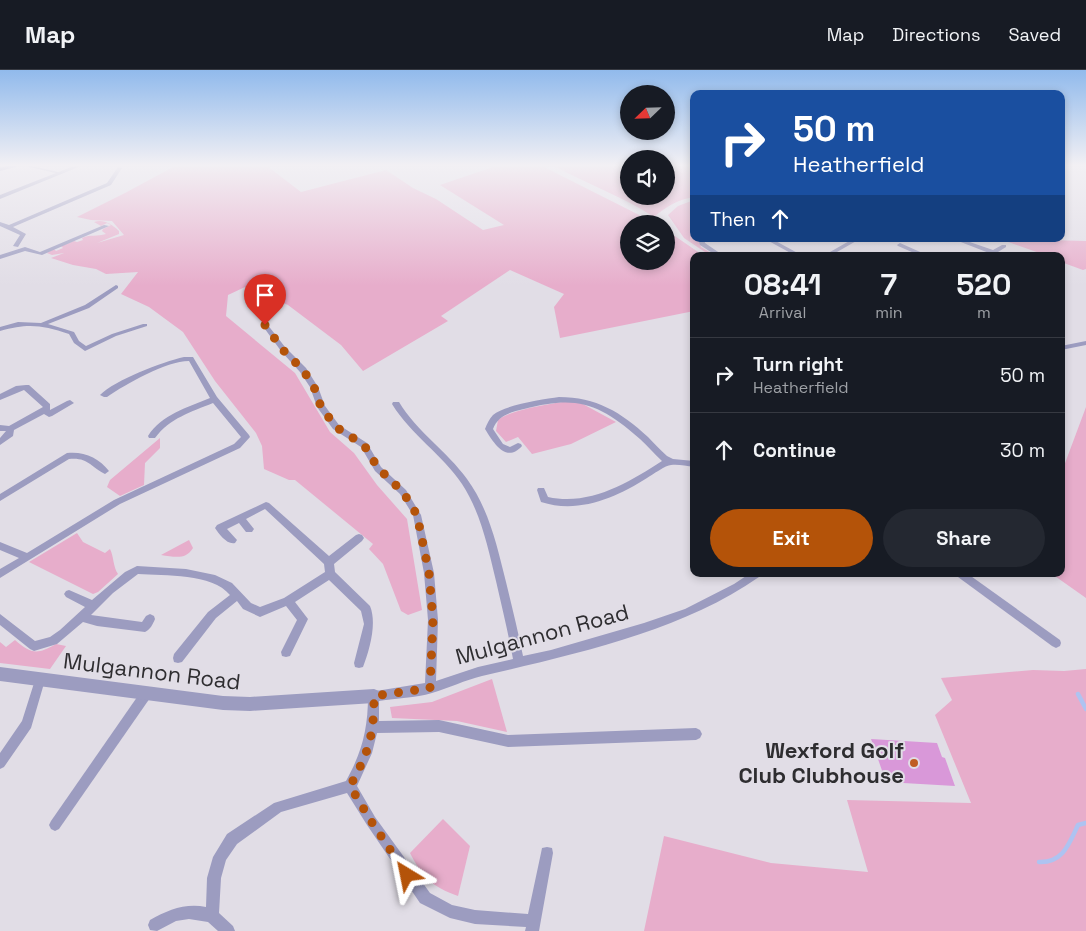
<!DOCTYPE html>
<html lang="en">
<head>
<meta charset="utf-8">
<style>
	:root { --surface:#171b24; --page:#242831; --text:#f1f3f6; --muted:#9ea1a6; --line:#363941; --accent:#b45309 }
	body { margin:0; font-family:"Space Grotesk",sans-serif; background:var(--page); color:var(--text); height:100vh; display:flex; flex-direction:column; font-size:19px; white-space:nowrap }
	* { box-sizing:border-box; margin:0 }
	p { font-size:16px; color:var(--muted) }
	.icon { flex:none; width:28px; height:28px; fill:none; stroke:currentColor; stroke-width:2; stroke-linecap:round; stroke-linejoin:round }
	.map { position:relative; flex:1; overflow:hidden }
	.sheet { position:absolute; left:690px; top:182px; width:375px; height:325px; display:flex; flex-direction:column; background:var(--surface); border-radius:10px; box-shadow:0 2px 8px #0003 }
	.sheet>* { flex:none }
	.top-card { position:absolute; left:690px; top:20px; width:375px; height:152px; border-radius:10px; box-shadow:0 2px 8px #0003; background:#1a4fa0; color:#fff; overflow:hidden }
	.needle { width:32px; rotate:247deg }
	.fabs { position:absolute; left:620px; top:15px; display:grid; gap:10px }
	.fabs a { display:grid; place-items:center; width:55px; height:55px; border-radius:50%; background:var(--surface); box-shadow:0 2px 8px #0003; font-size:25px }
	.pin { position:absolute; display:grid; place-items:center; width:42px; height:42px; color:#fff; margin:-51px -21px; border-radius:50% 50% 50% 0; rotate:-45deg; box-shadow:0 0 5px #0007 }
	.pin .icon { rotate:45deg }
	.me { position:absolute; width:55px; margin:-28px; rotate:325deg; stroke-linejoin:round; filter:drop-shadow(0 0 4px #0008) }
	.turn { display:flex; align-items:center; gap:18px; height:105px; padding:0 20px; font-size:22px }
	.turn .icon { width:65px; height:65px; stroke-width:2.5 }
	.turn b { display:block; font-size:35px; line-height:42px }
	.then { display:flex; align-items:center; height:48px; padding:0 20px; background:#0003; gap:10px; font-size:19px }
	.eta { display:flex; justify-content:space-evenly; align-items:center; height:85px; text-align:center }
	.eta b { font-size:30px; font-weight:700; line-height:35px }
	.cta { display:flex; gap:10px; margin-top:auto; padding:10px 20px }
	.cta a { flex:1; height:58px; border-radius:30px; background:var(--accent); color:#fff; font-size:20px; font-weight:700; line-height:58px; text-align:center }
	.cta a+a { background:var(--page); color:var(--text) }
	ul { padding:0; list-style:none }
	li { display:flex; align-items:center; gap:15px; height:75px; padding:0 20px; border-top:1px solid var(--line) }
	li div { flex:1 }
	li b { display:block; font-size:19px }
	li em { font-style:normal }
	header { display:flex; align-items:center; gap:30px; box-sizing:border-box; height:70px; padding:0 25px; background:var(--surface); border-bottom:1px solid var(--line) }
	header strong { font-size:24px }
	nav { display:flex; gap:28px; margin-inline-start:auto; font-size:18px }
	.map>svg:first-child { display:block }
	.green { fill:#e7adcb }
	.lines { fill:none; stroke-linecap:round; stroke-linejoin:round }
	.stream { stroke:#aec3f1; stroke-width:4.5 }
	.building { fill:#d998d9 }
	.minor { fill:#9c9cc0; fill-rule:evenodd }
	.tertiary { fill:#9c9cc0; fill-rule:evenodd }
	.secondary { fill:#7d7aaf; fill-rule:evenodd }
	.route { stroke:#b45309; stroke-width:9; stroke-dasharray:0 16.2 }
	.poi-dot { fill:#c05d23; stroke:#e1dde6; stroke-width:2 }
	.labels { text-anchor:middle; dominant-baseline:central; stroke-width:4; stroke-linejoin:round; paint-order:stroke }
	.near-street-label { font-size:22px; fill:#2e2d30; stroke:#e1dde6 }
	.near-poi-label { font-size:22px; font-weight:bold; fill:#2e2d30; stroke:#e1dde6; text-anchor:end }
</style>
</head>
<body>
<header>
<strong>Map</strong>
<nav><a>Map</a><a>Directions</a><a>Saved</a></nav>
</header>
<div class="map">
<svg width="1086" height="861" viewBox="0 0 1086 861">
	<rect width="100%" height="100%" fill="#e1dde6"/>
	<g class="green">
		<path d="M175,96H267L301,122L386,100L413,118L436,129L483,160L504,155L440,115L496,96H542L657,154H629V191H666V160L704,186H694V241L560,268L554,237L564,224L510,200L441,246L448,251L363,301L341,275L288,235L245,217L228,225L226,246L295,303L330,362L354,383L377,415L407,449L422,540L408,545L401,541L383,494L369,479L373,474L295,410H289L264,399L262,376L256,363L215,311L183,262L149,237L121,224L138,202L106,204L96,199L73,195L51,188L64,183L52,185L47,183L54,179L56,181L63,178L61,176L74,171L77,172L83,170L82,168C91,164 97,167 106,164L102,161L103,159L111,155L107,153L101,156L94,152C104,149 111,154 119,161V164L97,173L124,165L112,151L91,150L77,147L125,123Z"/>
		<path d="M554,96H629V126H666V96H694V127C677,130 667,136 654,147C622,126 587,114 554,96Z"/>
		<path d="M694,130V169H699L701,177L716,186H711L684,168L668,145L678,136Z"/>
		<path d="M1000,169L1086,171V199L1083,200L1061,192V186H1048Z"/>
		<path d="M570,331L581,333L616,352L571,374L532,384L518,367L506,372L496,361L498,350C510,340 553,333 570,331Z"/>
		<path d="M1086,337V528L1052,504H1061V404Z"/>
		<path d="M160,368V378L145,393L144,415L120,426L107,417L110,410Z"/>
		<path d="M77,463L83,472L105,483L110,479C114,487 113,497 118,504L98,522L93,524L29,492Z"/>
		<path d="M189,470L193,478C186,490 175,487 161,485Z"/>
		<path d="M15,570C31,584 37,585 56,574L66,576L50,599L0,593V572L6,577Z"/>
		<path d="M1086,599V861H644L664,766L771,793L868,802L847,730L971,733L935,645L952,630L941,608L1033,600L1064,601Z"/>
		<path d="M492,609L507,662L457,651L392,648L390,637L432,632Z"/>
		<path d="M443,749L470,776L458,826C432,817 422,807 410,783Z"/>
	</g>
	<g class="lines">
		<g class="stream">
			<path d="M1078,624L1086,639"/>
			<path d="M1039,792C1063,793 1069,774 1078,755L1086,753"/>
		</g>
	</g>
	<path class="building" d="M871,669L937,673L942,687L945,688L955,716L886,712Z"/>
	<g class="lines">
		<g class="minor">
			<path d="M25,96H32L62,103L60,104Z"/>
			<path d="M118,97L122,98L111,115L13,157L26,164L18,177L13,176L20,165L0,156V152L9,155L107,113Z"/>
			<path d="M104,155L109,156L42,185L25,181L0,189V185L25,177L40,182Z"/>
			<path d="M698,169H704L705,173L724,186H717L700,175Z"/>
			<path d="M765,169H772L803,186H796Z"/>
			<path d="M850,169H857L858,170L830,186H823L851,170Z"/>
			<path d="M953,169H961L993,180L1002,175H1006V177L998,182L1006,186L994,185L988,186L987,185L989,183Z"/>
			<path d="M900,173L927,185L928,186H921L898,176L897,175Z"/>
			<path d="M1061,194L1064,195V197L1061,198Z"/>
			<path d="M116,215L118,216V218L89,238L48,254L74,262L79,271L86,276L112,264L143,254H147V256L116,266L85,281L74,273L69,264C42,255 28,253 0,261V257L18,252L41,253L85,235Z"/>
			<path d="M265,253L267,254L285,277L306,298L318,317L325,336L339,355L367,373L381,397L406,420L421,445L434,503L438,550L436,611L478,597L513,589C508,562 502,537 496,511C488,478 481,443 462,414C442,384 411,365 392,334L393,332H399C417,362 447,381 467,409C489,439 497,476 506,512C512,537 518,561 523,586L551,580L644,553L685,539L734,514L749,504H761L759,507C680,562 575,584 482,606C465,610 449,618 432,623C415,628 397,628 379,631V651L439,650L508,665L696,658L700,660L702,664L700,668L696,670L508,677L439,662L377,663L372,683L357,716L375,747L430,823L452,835L475,840L528,844L541,783L542,778L547,777L552,778L553,783L539,861H525L526,857L475,854L450,848L420,833L367,755L347,723L281,742L237,774L226,790L221,808L219,843L233,856L235,861H218L208,852L189,849L176,851L157,861L150,860L148,855L150,850C168,840 185,833 206,837L207,808L213,787L227,764L274,733L346,711C362,682 368,659 368,626L370,622L425,613L428,550L424,503L413,445L400,424L375,401L361,377L333,359L317,337L310,317L300,302L281,281L262,255Z"/>
			<path d="M1086,271V275L1061,280V276Z"/>
			<path d="M184,287H193L217,327L249,365L250,367L240,378L120,434L0,508V499L19,488L0,480V472L27,483L114,430L234,374L241,367L213,333C191,342 170,348 155,368H149L148,366C162,344 187,338 210,328L189,291C166,291 126,314 107,327H104L100,325C115,310 162,292 184,287Z"/>
			<path d="M26,315H29L50,334V340L67,331L70,330L74,333L52,346L49,347L44,344L14,360L13,366L0,375V368L6,361H0V355L9,356L43,337L24,320L0,330V324L16,316Z"/>
			<path d="M559,327C596,327 621,342 648,367C654,373 660,380 667,386L673,389L694,391V397C686,396 678,394 671,395C666,395 652,405 647,408C616,428 578,444 541,432L537,420L538,418H544L548,427C590,436 628,413 662,391C654,384 648,376 640,369C599,333 577,325 524,339C511,342 498,345 493,359L503,374L510,377L518,373L521,374L522,376C506,394 493,372 485,359C487,354 489,349 493,345C505,335 543,329 559,327Z"/>
			<path d="M67,383C84,381 99,388 109,401L105,404C91,397 88,387 69,389L0,431V424Z"/>
			<path d="M266,432L269,433L329,486L356,465L359,464L362,465L364,468L362,471L334,494L335,502L370,536C377,553 370,579 363,597L359,598L355,597L354,593L364,554L361,541L329,510L295,532L308,549L290,586L286,587L282,586L281,582L297,550L286,536L260,547L243,539L237,531L216,548L182,592L178,593L174,592L173,588L174,584L208,542L230,525C212,503 165,506 138,504L113,523L91,545L142,552L146,546L150,544L154,546L155,549C153,554 150,560 145,562L97,556L83,552L57,574L34,581L30,579L0,555V544L35,571L50,567L60,560L85,537L66,527L64,524L66,521L69,520L92,530L125,502L137,496L186,499L215,505L232,513L251,533L260,537L284,528L325,502L324,494L265,439L246,449L254,459L252,462H246L239,453L227,459L237,470L235,473C227,475 219,464 215,458L217,455Z"/>
			<path d="M956,504H968L1060,570L1061,573L1060,576L1056,578L1052,576L958,507Z"/>
			<path d="M40,605L44,606L45,610L31,658L4,697L0,699V683L22,651L35,610L36,606Z"/>
			<path d="M146,619L150,620L152,624L150,628L59,759L55,761L51,759L49,755L51,751L142,620Z"/>
		</g>
		<g class="tertiary">
			<path d="M74,96H81L0,129V125Z"/>
			<path d="M0,597L223,626L250,627L374,619L379,621L381,626L379,631L374,633L250,641L223,640L0,611Z"/>
		</g>
		<path class="secondary" d="M7,96H19L0,101V97Z"/>
	</g>
	<linearGradient id="sky" x2="0" y2="1"><stop stop-color="#91baec"/><stop offset="0.44" stop-color="#f2f0f4"/><stop offset="1" stop-color="#f2f0f4" stop-opacity="0"/></linearGradient>
	<rect width="1086" height="216" fill="url(#sky)"/>
	<g class="lines">
		<path class="route" d="M265,255L283,280L303,300L314,317L321,337L336,357L364,375L378,398L403,422L417,445L429,503L433,550L430,618L374,626C374,665 369,682 350,716L371,751L407,805"/>
	</g>
	<circle class="poi-dot" cx="914" cy="693" r="5"/>
	<g class="labels">
		<g class="near-street-label">
			<text transform="translate(542 564) rotate(-15)">Mulgannon Road</text>
			<text transform="translate(152 601) rotate(7)">Mulgannon Road</text>
		</g>
		<g class="near-poi-label">
			<text x="904" y="680">Wexford Golf<tspan x="904" dy="25">Club Clubhouse</tspan></text>
		</g>
	</g>
</svg>
<div class="fabs">
<a><svg class="needle" viewBox="-14 -14 28 28"><path d="M0-13l5 13h-10z" fill="#e53935"/><path d="M0 13l5-13h-10z" fill="#9ea1a6"/></svg></a>
<a><svg class="icon" aria-label="sound" viewBox="0 0 24 24"><path d="M4 9h4l5-4v14l-5-4H4zM17 9q2 3 0 6"/></svg></a>
<a><svg class="icon" aria-label="layers" viewBox="0 0 24 24"><path d="M12 4l9 5-9 5-9-5zM3 14l9 5 9-5"/></svg></a>
</div>
<div class="pin" style="left:265px;top:255px;background:#d93025"><svg class="icon" aria-label="arrive" viewBox="0 0 24 24"><path d="M6 21V4h12l-3 4 3 4H6"/></svg></div>
<svg class="me" style="left:407px;top:805px" viewBox="-20 -20 40 40"><path d="M0-17L14 15 0 8-14 15z" fill="#b45309" stroke="#fff" stroke-width="4"/></svg>
<div class="top-card">
<div class="turn"><svg class="icon" aria-label="right" viewBox="0 0 24 24"><path d="M7 20v-9h11M14 6l5 5-5 5"/></svg><div><b>50 m</b>Heatherfield</div></div>
<div class="then">Then<svg class="icon" aria-label="ahead" viewBox="0 0 24 24"><path d="M12 20V5M6 11l6-6 6 6"/></svg></div>
</div>
<section class="sheet">
<div class="eta">
<div><b>08:41</b><p>Arrival</p></div>
<div><b>7</b><p>min</p></div>
<div><b>520</b><p>m</p></div>
</div>
<ul>
<li><svg class="icon" aria-label="right" viewBox="0 0 24 24"><path d="M7 20v-9h11M14 6l5 5-5 5"/></svg><div><b>Turn right</b><p>Heatherfield</p></div><em>50 m</em></li>
<li><svg class="icon" aria-label="ahead" viewBox="0 0 24 24"><path d="M12 20V5M6 11l6-6 6 6"/></svg><div><b>Continue</b></div><em>30 m</em></li>
</ul>
<div class="cta"><a>Exit</a><a>Share</a></div>
</section>
</div>
</body>
</html>
